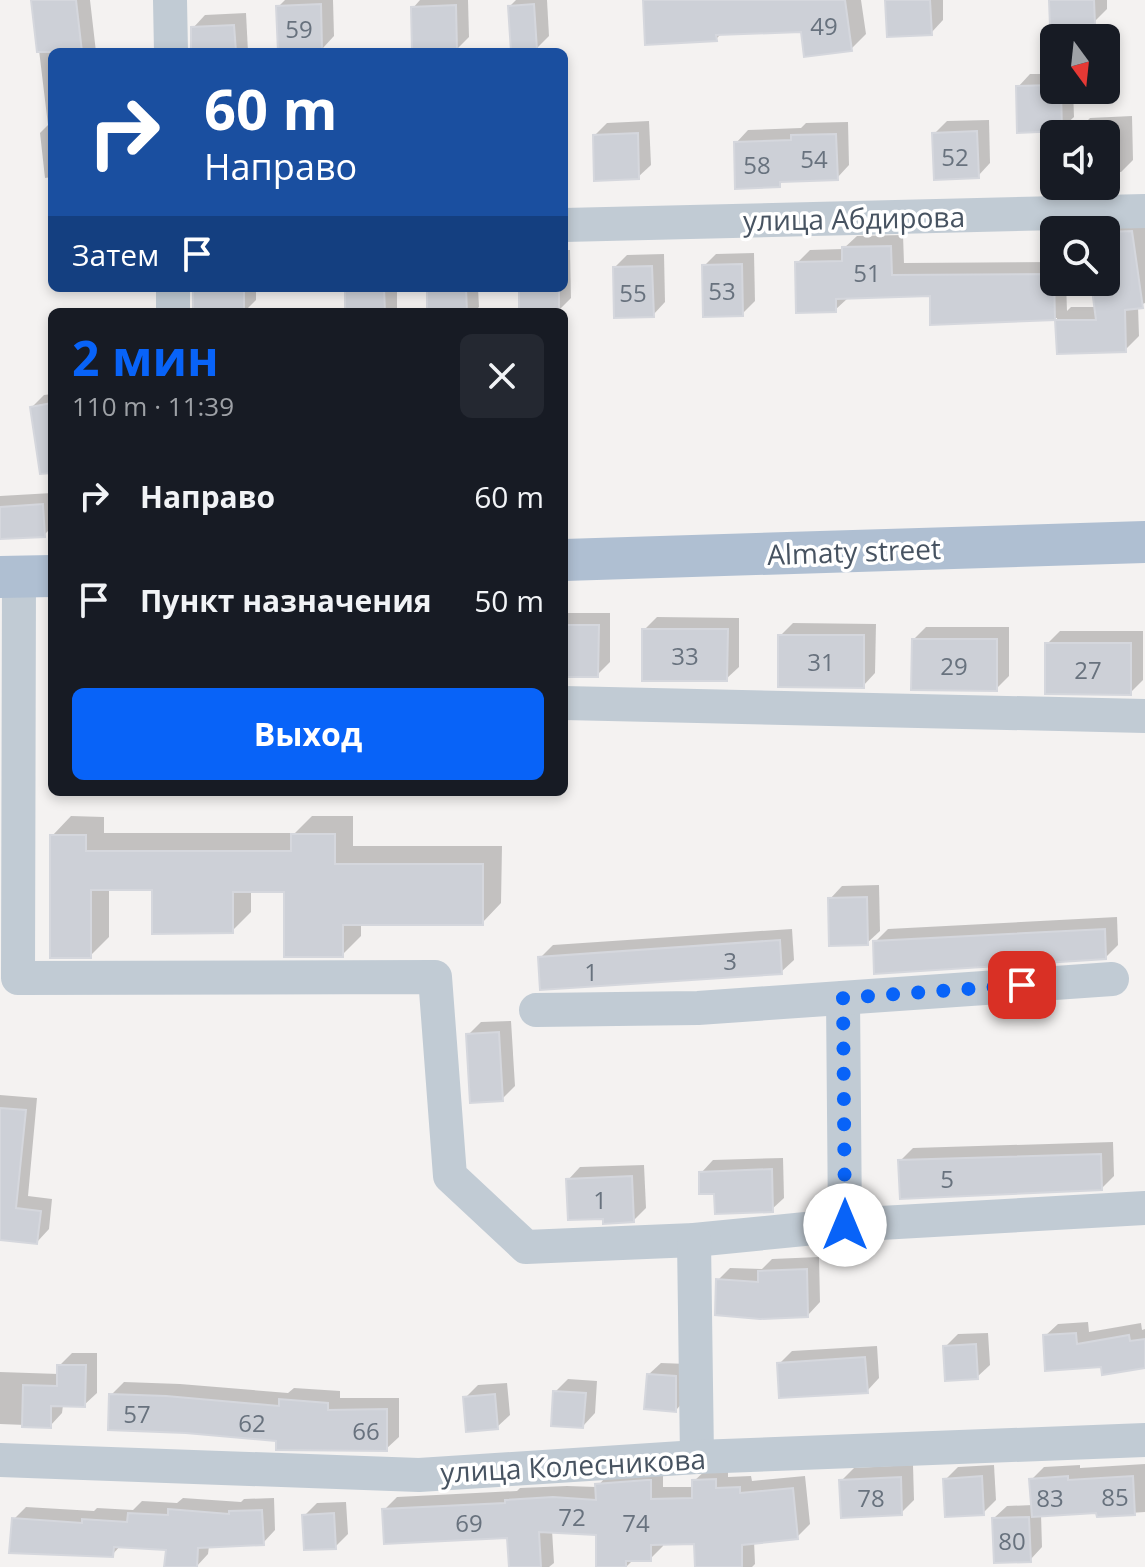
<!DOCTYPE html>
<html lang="ru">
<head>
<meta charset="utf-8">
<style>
	:root { --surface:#171b24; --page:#242831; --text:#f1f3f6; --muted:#9ea1a6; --accent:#0863f8 }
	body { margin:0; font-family:"Open Sans",sans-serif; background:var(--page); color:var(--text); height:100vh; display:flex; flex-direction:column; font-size:30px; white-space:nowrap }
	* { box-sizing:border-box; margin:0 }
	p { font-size:26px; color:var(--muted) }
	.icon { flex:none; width:44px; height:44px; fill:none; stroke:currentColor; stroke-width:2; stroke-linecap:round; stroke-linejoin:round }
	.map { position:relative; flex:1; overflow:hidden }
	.panel { position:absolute; left:48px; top:308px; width:520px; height:488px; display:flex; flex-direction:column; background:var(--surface); border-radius:12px; box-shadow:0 4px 12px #0003 }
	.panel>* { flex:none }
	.banner { position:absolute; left:48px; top:48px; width:520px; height:244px; border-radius:12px; box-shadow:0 4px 12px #0003; background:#1a4fa0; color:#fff; overflow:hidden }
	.needle { width:52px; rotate:165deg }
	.buttons { position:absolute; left:1040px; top:24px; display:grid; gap:16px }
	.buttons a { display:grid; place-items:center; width:80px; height:80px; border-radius:12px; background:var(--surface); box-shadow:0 4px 12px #0003; font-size:40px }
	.pin { position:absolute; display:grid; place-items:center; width:68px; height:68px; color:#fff; margin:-34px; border-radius:16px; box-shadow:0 4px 12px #0006 }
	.me { position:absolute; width:88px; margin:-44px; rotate:0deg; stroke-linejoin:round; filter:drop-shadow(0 0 6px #0008) }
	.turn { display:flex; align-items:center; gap:28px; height:168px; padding:0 24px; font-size:36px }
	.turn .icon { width:104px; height:104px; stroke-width:2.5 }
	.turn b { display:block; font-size:56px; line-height:68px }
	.then { display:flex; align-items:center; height:76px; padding:0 24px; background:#0003; gap:16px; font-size:30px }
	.round { display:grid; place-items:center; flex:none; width:84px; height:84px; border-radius:12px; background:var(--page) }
	.summary { display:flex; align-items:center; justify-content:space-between; height:136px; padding:0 24px }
	h1 { font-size:48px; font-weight:700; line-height:60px; color:var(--accent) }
	.action { display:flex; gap:16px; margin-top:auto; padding:16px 24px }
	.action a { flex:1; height:92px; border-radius:12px; background:var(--accent); color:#fff; font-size:32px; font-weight:700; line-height:92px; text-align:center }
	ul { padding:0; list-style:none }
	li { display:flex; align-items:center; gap:24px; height:104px; padding:0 24px }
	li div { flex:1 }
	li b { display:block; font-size:30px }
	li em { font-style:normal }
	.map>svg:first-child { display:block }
	.shadow { fill:#0003 }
	.building { fill:#cdd0d7; stroke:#d5d7dd; stroke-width:2 }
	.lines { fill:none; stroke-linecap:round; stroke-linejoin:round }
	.minor { stroke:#c1cbd4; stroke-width:34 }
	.major { stroke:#afbfd2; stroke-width:42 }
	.route { stroke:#0863f8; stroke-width:14; stroke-dasharray:0 25.2 }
	.labels { text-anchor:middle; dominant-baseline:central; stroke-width:7; stroke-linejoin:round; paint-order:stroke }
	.number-label { font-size:24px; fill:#68727e }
	.street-label { font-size:28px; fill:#475361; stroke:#fff }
</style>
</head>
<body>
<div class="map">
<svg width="1145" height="1567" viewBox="0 0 1145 1567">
	<rect width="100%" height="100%" fill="#f4f2f1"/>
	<g class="shadow">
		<path d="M33,0H90L96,52H52V177L45,178L40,133L48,125Z"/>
		<path d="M285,0H333L334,36L322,49L278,7Z"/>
		<path d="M420,0H468L469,37L456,50L413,8Z"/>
		<path d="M516,0H547L549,36L536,49L510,6Z"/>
		<path d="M646,0H861L866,34L851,49L803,30L723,32L716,39Z"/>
		<path d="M887,0H943V20L931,33Z"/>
		<path d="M1051,0H1107V9L1094,22Z"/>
		<path d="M246,13L248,52H193V28L205,15Z"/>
		<path d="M1030,74H1054V90H1073L1074,117L1061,129L1018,87Z"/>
		<path d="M1132,116L1133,160L1121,172L1106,173V134H1077V131L1090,118Z"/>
		<path d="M989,120L990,163L978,176L934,134L947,121Z"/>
		<path d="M649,121L651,165L638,177L595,135L607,123Z"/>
		<path d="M848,122L849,165L837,178L784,180L779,185L736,143L748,130L801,128L806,123Z"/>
		<path d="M1145,218V303L1138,306L1139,336L1125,350L1059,352L1057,318L932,323V294L848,298L835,310L797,263L810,250L843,249L857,236L903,235L904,263L1054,262V282H1066L1067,311L1071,307H1096L1093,282H1106V230H1091L1101,220Z"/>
		<path d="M564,250H570L571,298L558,311L521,288H564Z"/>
		<path d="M754,253L755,301L742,314L704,266L716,254Z"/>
		<path d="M664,254L665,302L653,315L615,267L627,255Z"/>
		<path d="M195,288H256V300L244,312H195Z"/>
		<rect x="347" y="288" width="50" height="24"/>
		<path d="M429,288H478L479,307L473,312H429Z"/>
		<path d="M52,394V444L32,407L44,395Z"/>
		<path d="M52,493V527L44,535L0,537V496Z"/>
		<path d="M564,613H610V662L597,675H564Z"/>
		<path d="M657,617L739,618V667L726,679L644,630Z"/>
		<path d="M793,623L876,624L875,673L863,686L780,636Z"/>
		<path d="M926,627H1009V676L996,689L914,639Z"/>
		<path d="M1060,631H1143V680L1130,693L1047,644Z"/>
		<path d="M71,816L104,817V833H295L312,816H353V846H502L501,903L482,923H361V936L342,955L286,890H251V912L232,931L154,888H109V937L90,956L52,836Z"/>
		<path d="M879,885L880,931L867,943L830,899L842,886Z"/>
		<path d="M1117,917L1118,945L1106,957L875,942L888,929Z"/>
		<path d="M792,929L794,960L781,972L541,957L553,945Z"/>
		<path d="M511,1021L515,1086L502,1099L468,1035L481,1022Z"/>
		<path d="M0,1095L37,1098L28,1196L52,1199L49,1229L37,1242L0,1238Z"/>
		<path d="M1113,1142L1114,1176L1102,1188L900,1161L913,1148Z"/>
		<path d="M783,1158L784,1198L771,1210L716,1192L701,1173L713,1160Z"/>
		<path d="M644,1165L646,1208L633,1221L605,1217L568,1180L580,1167Z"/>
		<path d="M819,1257L820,1302L808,1315L718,1280L730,1268L762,1269L772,1259Z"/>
		<path d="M1088,1322L1089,1332L1141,1323L1142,1330L1145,1329V1366L1103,1365L1045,1336L1058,1324Z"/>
		<path d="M988,1333L990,1365L977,1377L945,1347L958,1334Z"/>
		<path d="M877,1346L879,1378L867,1391L779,1364L792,1351Z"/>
		<path d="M72,1353H97V1393L84,1405H63L62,1413L50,1426L0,1424V1372L59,1374V1366Z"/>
		<path d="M661,1363L688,1364V1397L676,1410L648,1375Z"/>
		<path d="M568,1379L597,1381L595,1413L583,1426L555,1392Z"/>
		<path d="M124,1382L180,1384L288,1393L294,1388L340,1391V1398H399V1437L386,1449L278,1439L111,1395Z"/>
		<path d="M507,1383L510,1415L497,1427L465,1398L478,1385Z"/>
		<path d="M1145,1464V1512L1098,1515V1511L1041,1514L1042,1547L1030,1560L994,1518L1007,1506L1033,1505L1031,1480L1044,1467L1080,1465V1468Z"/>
		<path d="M913,1465L914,1500L901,1513L841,1481L854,1468Z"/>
		<path d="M994,1465L996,1500L983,1513L945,1480L958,1467Z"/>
		<path d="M663,1468V1487H694V1481L707,1469L728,1468V1477L751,1476L752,1481L805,1476L810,1524L797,1537L754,1541L755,1564L752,1567H697L696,1542L663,1543V1546L650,1559H634L626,1567H598V1533L552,1530L554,1563L549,1567H511L509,1536L384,1510L397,1497L517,1491L520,1488L567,1486L597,1487L610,1472Z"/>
		<path d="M183,1498L241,1502L244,1499L274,1498L275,1530L263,1543L209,1546L208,1554L196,1567L168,1548L121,1545L112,1555L14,1519L26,1507L94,1511L97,1508L133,1510L142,1501L177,1503Z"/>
		<path d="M346,1502L348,1534L335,1547L304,1516L317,1503Z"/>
	</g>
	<g class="building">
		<path d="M31,0H76L82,52H37Z"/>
		<path d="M643,0H845L852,51L804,57L801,32L716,35L717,41L645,45Z"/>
		<path d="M885,0H930L932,35L887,37Z"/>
		<path d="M1049,0H1094L1095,24L1050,26Z"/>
		<path d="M321,4L322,50L278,52L276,6Z"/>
		<path d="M534,4L537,50L511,52L508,6Z"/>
		<path d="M456,5L457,52H412L411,7Z"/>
		<path d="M234,25L236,52H191V27Z"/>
		<path d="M1054,85V90H1061L1062,131L1017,133L1016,86Z"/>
		<path d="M977,131L979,178L934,180L932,133Z"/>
		<path d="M638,133L639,179L594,181L593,135Z"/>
		<path d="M836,134L838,180L780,182V187L735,189L734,142L791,140V135Z"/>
		<path d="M1132,231L1143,308L1125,310L1126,352L1057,354L1055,320H1096L1091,282H1106V232Z"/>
		<path d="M891,246L892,275L1054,274L1055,320L930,325V296L836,299V312L796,313L795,262L842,261V247Z"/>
		<path d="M742,264L743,316L703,317L702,265Z"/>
		<path d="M652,266L654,317L614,318L613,267Z"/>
		<rect x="193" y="288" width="51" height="24"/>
		<path d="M345,288H384L385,312H345Z"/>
		<path d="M427,288H466L467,312H427Z"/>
		<rect x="519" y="288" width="40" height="24"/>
		<path d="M52,403V473L40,474L30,407Z"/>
		<path d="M43,504L45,537L0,539V507Z"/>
		<path d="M564,625H599L598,677H564Z"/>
		<path d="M642,629H728L727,681H642Z"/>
		<path d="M778,635H864V688L778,687Z"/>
		<path d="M912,639H997V691L911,690Z"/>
		<path d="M1045,643H1131V695L1045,694Z"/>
		<path d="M291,834H335V864H483V925H343V957H284V892H233V933L152,934V890H91V958H50V835H86V851H291Z"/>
		<path d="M867,897L868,945L829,946L828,898Z"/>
		<path d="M1105,929L1106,959L874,974L873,941Z"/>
		<path d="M780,940L782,974L540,990L538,957Z"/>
		<path d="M499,1032L503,1101L470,1103L466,1034Z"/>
		<path d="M0,1108L26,1110L16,1208L41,1211L37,1244L0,1240Z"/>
		<path d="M1101,1154L1102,1190L900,1199L898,1160Z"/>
		<path d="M772,1169L773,1212L715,1214L714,1194H699V1172Z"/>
		<path d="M632,1176L634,1222L603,1224V1219L568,1220L566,1179Z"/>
		<path d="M807,1269L808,1317L760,1319L715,1315L716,1279L758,1282V1271Z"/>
		<path d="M1076,1333L1077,1344L1129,1335L1130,1341L1145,1339V1368L1102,1375L1101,1367L1045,1371L1043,1335Z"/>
		<path d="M976,1344L978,1379L945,1381L943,1346Z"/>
		<path d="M865,1357L868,1393L779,1398L777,1363Z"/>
		<path d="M57,1365H86L85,1407L51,1406V1428L22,1427L23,1385L57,1386Z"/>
		<path d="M647,1374L676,1376V1412L644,1409Z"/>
		<path d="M553,1391L586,1393L583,1428L551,1426Z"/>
		<path d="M109,1394L166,1396L279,1406V1399L328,1403V1410L387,1409V1451L276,1450V1441L186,1433L108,1430Z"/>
		<path d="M495,1394L498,1429L466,1432L463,1397Z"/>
		<path d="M982,1476L984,1515L945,1517L943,1479Z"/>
		<path d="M1068,1476V1480L1133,1476L1135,1515L1097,1517L1096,1513L1032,1517L1029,1479Z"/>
		<path d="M901,1477L902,1515L841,1518L839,1480Z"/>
		<path d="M716,1479V1488L740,1487V1493L793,1488L798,1539L742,1545V1567H695L694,1544L651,1545V1561H626V1567H596V1535L539,1532L541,1567H509L507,1538L384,1544L382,1509L505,1503V1500L553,1497L596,1500L595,1484L647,1480H651V1499L692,1498V1480Z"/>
		<path d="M168,1509L229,1514V1511L262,1510L264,1545L198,1548L197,1567H164L166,1550L114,1547L113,1557L9,1553L12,1518L82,1523V1519L127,1522L128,1513L168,1515Z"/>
		<path d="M334,1513L336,1549L304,1550L302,1515Z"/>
		<path d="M1029,1517L1031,1562L994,1563L992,1518Z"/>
	</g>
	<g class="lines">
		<g class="minor">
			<path d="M170,0L171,52"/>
			<path d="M564,225L1145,211"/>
			<path d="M173,312V288"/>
			<path d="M19,577L18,978L435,977L450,1176L526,1247L694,1240L845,1225L1145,1208"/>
			<path d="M564,703L1145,716"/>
			<path d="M843,998L845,1225"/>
			<path d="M536,1010L698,1008L1112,979"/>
			<path d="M694,1240L697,1457"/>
			<path d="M0,1460L419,1475L697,1457L1145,1440"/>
		</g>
		<g class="major">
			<path d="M564,560L1145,542"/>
			<path d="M0,577L52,576"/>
		</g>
	</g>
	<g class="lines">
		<path class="route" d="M845,1225L843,998L1022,985"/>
	</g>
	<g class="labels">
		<g class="number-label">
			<text x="824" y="25">49</text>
			<text x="299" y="28">59</text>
			<text x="955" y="156">52</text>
			<text x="814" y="158">54</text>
			<text x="757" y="164">58</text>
			<text x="867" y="272">51</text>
			<text x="722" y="290">53</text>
			<text x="633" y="292">55</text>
			<text x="685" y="655">33</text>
			<text x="821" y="661">31</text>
			<text x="954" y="665">29</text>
			<text x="1088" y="669">27</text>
			<text x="730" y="960">3</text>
			<text x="591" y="971">1</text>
			<text x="947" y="1178">5</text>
			<text x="600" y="1199">1</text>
			<text x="137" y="1413">57</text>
			<text x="252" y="1422">62</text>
			<text x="366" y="1430">66</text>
			<text x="1115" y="1496">85</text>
			<text x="871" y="1497">78</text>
			<text x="1050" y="1497">83</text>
			<text x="572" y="1516">72</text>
			<text x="469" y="1522">69</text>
			<text x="636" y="1522">74</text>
			<text x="1012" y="1540">80</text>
		</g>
		<g class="street-label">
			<text transform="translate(854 218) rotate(-1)">улица Абдирова</text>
			<text transform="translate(854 551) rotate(-2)">Almaty street</text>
			<text transform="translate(573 1465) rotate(-3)">улица Колесникова</text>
		</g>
	</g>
</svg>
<div class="buttons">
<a><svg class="needle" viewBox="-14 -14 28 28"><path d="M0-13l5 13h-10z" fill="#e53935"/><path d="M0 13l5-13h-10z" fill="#9ea1a6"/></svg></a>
<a><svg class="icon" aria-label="sound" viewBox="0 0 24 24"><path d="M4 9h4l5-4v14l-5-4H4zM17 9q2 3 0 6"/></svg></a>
<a><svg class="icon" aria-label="search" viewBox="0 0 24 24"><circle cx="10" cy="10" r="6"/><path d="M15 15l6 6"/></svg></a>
</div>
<div class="pin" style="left:1022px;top:985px;background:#d93025"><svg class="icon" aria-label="arrive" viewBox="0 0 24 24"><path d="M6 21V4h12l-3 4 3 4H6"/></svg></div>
<svg class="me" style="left:845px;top:1225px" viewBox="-20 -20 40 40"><circle r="19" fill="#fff"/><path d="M0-13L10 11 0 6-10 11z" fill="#0863f8"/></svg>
<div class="banner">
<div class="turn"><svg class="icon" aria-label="right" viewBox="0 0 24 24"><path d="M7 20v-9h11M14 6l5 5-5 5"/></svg><div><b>60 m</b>Направо</div></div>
<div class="then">Затем<svg class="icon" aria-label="arrive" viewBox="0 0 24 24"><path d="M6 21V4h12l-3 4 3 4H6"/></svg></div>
</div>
<section class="panel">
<div class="summary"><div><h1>2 мин</h1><p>110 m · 11:39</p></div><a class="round"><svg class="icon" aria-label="close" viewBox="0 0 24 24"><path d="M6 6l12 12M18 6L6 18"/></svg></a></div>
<ul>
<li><svg class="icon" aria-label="right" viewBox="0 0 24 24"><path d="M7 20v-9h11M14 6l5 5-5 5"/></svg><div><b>Направо</b></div><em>60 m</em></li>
<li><svg class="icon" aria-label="arrive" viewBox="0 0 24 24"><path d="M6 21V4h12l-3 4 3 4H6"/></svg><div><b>Пункт назначения</b></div><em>50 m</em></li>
</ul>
<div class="action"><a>Выход</a></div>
</section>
</div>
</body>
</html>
